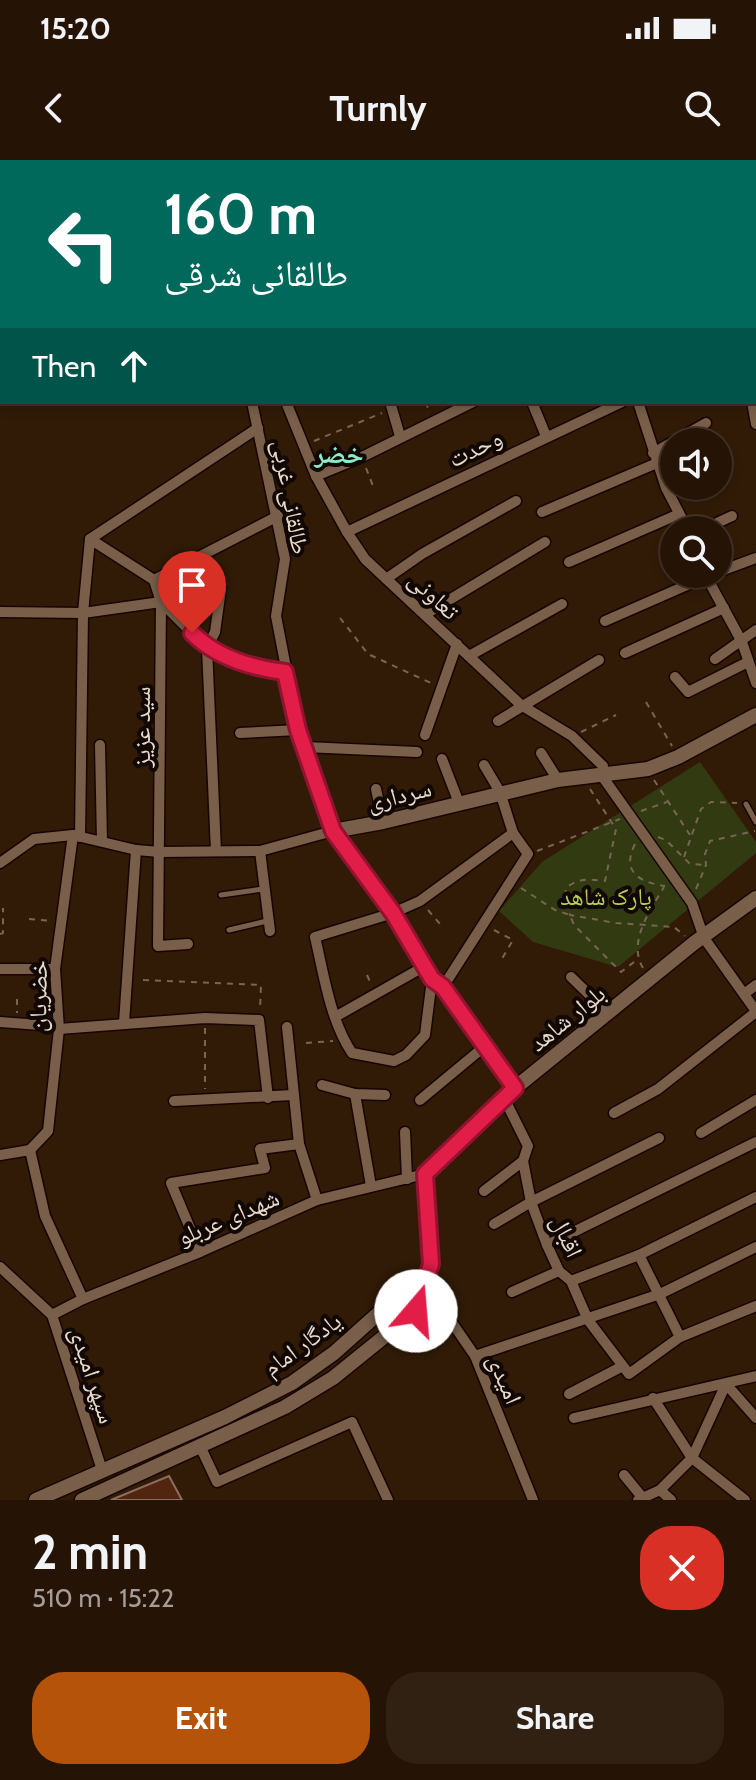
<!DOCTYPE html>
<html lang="en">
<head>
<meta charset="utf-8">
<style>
	:root { --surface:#251405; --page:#312113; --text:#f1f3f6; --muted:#a39e9a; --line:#423327; --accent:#b45309 }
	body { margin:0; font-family:Cabin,"Noto Naskh Arabic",sans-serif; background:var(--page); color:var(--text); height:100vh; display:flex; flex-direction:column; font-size:30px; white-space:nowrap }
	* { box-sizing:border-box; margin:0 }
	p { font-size:26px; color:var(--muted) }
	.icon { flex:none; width:44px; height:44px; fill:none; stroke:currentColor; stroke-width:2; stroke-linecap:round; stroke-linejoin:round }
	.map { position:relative; height:1340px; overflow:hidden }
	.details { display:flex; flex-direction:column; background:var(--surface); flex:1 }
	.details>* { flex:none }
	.banner { position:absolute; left:0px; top:0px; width:756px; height:244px; box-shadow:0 4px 12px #0003,0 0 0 2px var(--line); background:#00695c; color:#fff; overflow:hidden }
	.fabs { position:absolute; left:660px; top:268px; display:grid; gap:16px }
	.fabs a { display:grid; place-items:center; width:72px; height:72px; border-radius:50%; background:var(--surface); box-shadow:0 4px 12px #0003,0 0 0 2px var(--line); font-size:40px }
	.pin { position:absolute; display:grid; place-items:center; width:68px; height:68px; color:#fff; margin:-82px -34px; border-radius:50% 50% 50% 0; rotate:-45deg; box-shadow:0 0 8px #0007 }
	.pin .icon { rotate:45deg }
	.me { position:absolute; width:88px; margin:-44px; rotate:18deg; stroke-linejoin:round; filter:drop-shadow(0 0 6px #0008) }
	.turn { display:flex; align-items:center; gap:28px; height:168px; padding:0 32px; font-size:36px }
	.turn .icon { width:104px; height:104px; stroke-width:2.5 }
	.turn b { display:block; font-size:56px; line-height:68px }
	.then { display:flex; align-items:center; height:76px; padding:0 32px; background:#0003; gap:16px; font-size:30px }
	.round { display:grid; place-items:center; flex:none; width:84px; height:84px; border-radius:32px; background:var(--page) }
	.overview { display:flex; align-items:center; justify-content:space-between; height:136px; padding:0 32px }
	h1 { font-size:48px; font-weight:800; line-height:60px }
	.action { display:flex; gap:16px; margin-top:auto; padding:16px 32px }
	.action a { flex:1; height:92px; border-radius:32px; background:var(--accent); color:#fff; font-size:32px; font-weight:800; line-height:92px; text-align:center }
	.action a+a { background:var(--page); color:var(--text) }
	.status { display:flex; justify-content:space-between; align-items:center; height:56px; padding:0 40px; background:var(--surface); direction:ltr }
	.status svg { height:22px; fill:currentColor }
	header { display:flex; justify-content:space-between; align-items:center; height:104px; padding:0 32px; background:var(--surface); font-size:36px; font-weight:800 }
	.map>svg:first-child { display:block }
	.green { fill:#323a12 }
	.building { fill:#512510; stroke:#8d6d5f; stroke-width:2 }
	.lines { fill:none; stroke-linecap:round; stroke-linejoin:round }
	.lane-casing { stroke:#180500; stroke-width:8 }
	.street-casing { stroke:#180500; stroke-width:13 }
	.secondary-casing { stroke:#180500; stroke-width:17 }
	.path { stroke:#796554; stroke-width:2; stroke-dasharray:6 6; stroke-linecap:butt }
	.lane { stroke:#795f4a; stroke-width:5 }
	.street { stroke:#795f4a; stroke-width:10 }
	.secondary { stroke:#795f4a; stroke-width:14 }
	.route-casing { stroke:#92132f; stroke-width:20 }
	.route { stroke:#e11d48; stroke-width:14 }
	.labels { text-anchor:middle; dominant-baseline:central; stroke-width:8; stroke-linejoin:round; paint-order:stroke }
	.street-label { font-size:24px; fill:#e9dace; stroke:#120803 }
	.park-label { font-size:24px; fill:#b9d052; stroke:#120803 }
	.neighbourhood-label { font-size:26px; font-weight:bold; fill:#8ceacb; stroke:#120803 }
</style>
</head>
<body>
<div class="status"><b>15:20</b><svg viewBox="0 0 49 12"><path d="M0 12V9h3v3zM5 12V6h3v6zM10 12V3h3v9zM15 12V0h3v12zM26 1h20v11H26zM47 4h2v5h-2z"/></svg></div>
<header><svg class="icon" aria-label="back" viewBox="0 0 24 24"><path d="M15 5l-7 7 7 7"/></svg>Turnly<svg class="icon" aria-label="search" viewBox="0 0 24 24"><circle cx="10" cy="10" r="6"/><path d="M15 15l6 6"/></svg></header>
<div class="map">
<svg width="756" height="1340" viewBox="0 0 756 1340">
	<rect width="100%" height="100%" fill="#311b07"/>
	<path class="green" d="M700,602L756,682V693L618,807L533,782L499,751L542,702Z"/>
	<path class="building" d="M169,1316L182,1340H111Z"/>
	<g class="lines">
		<defs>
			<g id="lane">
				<path d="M746,644L756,662"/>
				<path d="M221,735L263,729"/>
				<path d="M229,770L267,761"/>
			</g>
			<g id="street">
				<path d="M170,0V2"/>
				<path d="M500,0V2"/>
				<path d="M605,0V2"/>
				<path d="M704,0V2"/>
				<path d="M741,0V2"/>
				<path d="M152,2V0"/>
				<path d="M180,2L186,0"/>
				<path d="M403,2L404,0"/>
				<path d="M0,25H2"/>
				<path d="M0,48H2"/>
				<path d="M0,104L2,101"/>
				<path d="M252,242L285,399L276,456L298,570L333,671L393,753L432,819L443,827L515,928"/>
				<path d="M286,242L316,316L347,372L365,399L521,545L572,576L603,606L602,616L692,743L704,778L756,851"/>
				<path d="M390,242L400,276"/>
				<path d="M532,242L546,276"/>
				<path d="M638,242L666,328L688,370"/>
				<path d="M752,242L756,264"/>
				<path d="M653,293L706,263"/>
				<path d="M316,316L362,297L473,242"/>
				<path d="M542,352L657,303"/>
				<path d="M702,370L732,356"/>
				<path d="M347,372L622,242"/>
				<path d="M90,379L154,420"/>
				<path d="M569,402L679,354"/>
				<path d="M718,412L756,398"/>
				<path d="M705,414L742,482L756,523"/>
				<path d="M386,419L422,394L516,341"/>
				<path d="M161,442L207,488L263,510L285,512"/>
				<path d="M0,452L83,453L161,442"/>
				<path d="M426,454L545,382"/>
				<path d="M605,461L710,415"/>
				<path d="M625,493L724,448"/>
				<path d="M469,496L562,444"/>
				<path d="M715,499L756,470"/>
				<path d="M675,517L688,532L748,502"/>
				<path d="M498,561L599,500"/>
				<path d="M240,573L298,570"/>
				<path d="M425,575L457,484"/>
				<path d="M100,585L102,681"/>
				<path d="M305,587L417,592"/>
				<path d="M541,593L558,620"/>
				<path d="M442,599L459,643"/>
				<path d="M376,629L383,662"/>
				<path d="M80,677L83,453L90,379L258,268"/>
				<path d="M216,691L207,488L215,472L221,429"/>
				<path d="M260,691L270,771"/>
				<path d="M0,703L34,679L73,675L136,690L160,692L260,691L333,671"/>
				<path d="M188,784L158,786L161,442L154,420L278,356"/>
				<path d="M0,809H55"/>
				<path d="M571,817L609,854"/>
				<path d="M432,819L425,875L406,895L394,901L352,893C330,860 324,815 315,777L393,753L420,741L513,673"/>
				<path d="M443,827L528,694L513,673L500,632L484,605"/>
				<path d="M744,834L756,825"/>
				<path d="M335,857L425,806"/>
				<path d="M0,862L53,866L59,869L205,858L259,860L268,938"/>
				<path d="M124,863L136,690"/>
				<path d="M287,867L299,984L317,1040"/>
				<path d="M322,925L355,934L385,935"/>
				<path d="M355,934L371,1026"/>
				<path d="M420,940L485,886"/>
				<path d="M505,940L528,986L523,1001L531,1042L547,1085L559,1111L571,1121L588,1160L629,1214L680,1177L756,1146"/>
				<path d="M174,941L293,935"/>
				<path d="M614,953L658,929L756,852"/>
				<path d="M405,972L407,1019"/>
				<path d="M701,973L756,940"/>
				<path d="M30,990L48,971L59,869L55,809L73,675"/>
				<path d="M30,990L45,1056L83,1139"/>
				<path d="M0,995L30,990"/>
				<path d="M484,1031L523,1001"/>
				<path d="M494,1064L531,1042L659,978"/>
				<path d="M547,1085L756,982"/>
				<path d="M200,1092L171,1023L265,1008L260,989L299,984"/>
				<path d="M639,1095L680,1177"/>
				<path d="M0,1107L52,1155L102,1310"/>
				<path d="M571,1121L639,1095L756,1037"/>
				<path d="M424,1122L475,1196L533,1340"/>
				<path d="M512,1132L559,1111"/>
				<path d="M52,1155L83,1139L200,1092L317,1040L425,1014"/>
				<path d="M475,1196L660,1134L756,1087"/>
				<path d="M726,1224L756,1258"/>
				<path d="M569,1234L621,1207"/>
				<path d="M653,1238L692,1298L745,1340"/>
				<path d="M574,1258L756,1216"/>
				<path d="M200,1286L217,1322L352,1262L388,1340"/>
				<path d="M624,1315L642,1337"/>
				<path d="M660,1330L671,1340"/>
				<path d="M638,1340L660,1330L692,1298L726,1224"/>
			</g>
			<g id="secondary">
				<path d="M333,671L383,662L558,620L648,609L678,597L756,555"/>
				<path d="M36,1340L225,1257L292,1223L334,1193L399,1135L424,1122"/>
				<path d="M82,1340L285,1247L333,1218L416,1151L431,1104L425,1014L515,928L694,783L756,738"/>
			</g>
		</defs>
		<use href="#lane" class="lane-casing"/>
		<use href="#street" class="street-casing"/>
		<use href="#secondary" class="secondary-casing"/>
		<g class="path">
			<path d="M426,242L429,252"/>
			<path d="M314,281L382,253"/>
			<path d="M366,308L373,326"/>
			<path d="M340,458L368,494L431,523"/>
			<path d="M646,542L672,586"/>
			<path d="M581,572L616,555"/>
			<path d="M654,620L690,675"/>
			<path d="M590,629L616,669L605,721C589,719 578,718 566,728L565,741L570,755L616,763L674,767L685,776"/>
			<path d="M641,651L667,642"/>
			<path d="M658,677L666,680L690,704L706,705"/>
			<path d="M635,684C621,712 639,722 665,726"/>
			<path d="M537,691L620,659"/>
			<path d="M684,697L701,649L711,642L737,643"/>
			<path d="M521,728L555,750L570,755L574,765L621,812L638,799"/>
			<path d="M696,729L706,705L705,694L710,681L755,671"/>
			<path d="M428,750L440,764"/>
			<path d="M29,759L52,761"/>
			<path d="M494,770L513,780L500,802"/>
			<path d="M0,774L3,773V748"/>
			<path d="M643,808C627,782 651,749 664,727"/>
			<path d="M367,815L372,826"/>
			<path d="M143,820L261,825L260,850"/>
			<path d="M17,839V853"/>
			<path d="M205,868V929"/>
			<path d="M306,883L333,881"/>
		</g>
		<use href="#lane" class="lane"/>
		<use href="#street" class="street"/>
		<use href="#secondary" class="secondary"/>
	</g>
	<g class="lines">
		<defs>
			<path id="route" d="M192,473C216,497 252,508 285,512L298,570L333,671L393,753L432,819L443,827L515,928L425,1014L431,1104L416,1151"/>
		</defs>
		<use href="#route" class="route-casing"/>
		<use href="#route" class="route"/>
	</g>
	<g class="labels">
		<g class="street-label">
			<text transform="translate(475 288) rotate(-26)">وحدت</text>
			<text transform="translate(291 337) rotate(80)">طالقانی غربی</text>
			<text transform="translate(434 435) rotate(43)">تعاونی</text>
			<text transform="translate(141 567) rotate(-90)">سید عزیز</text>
			<text transform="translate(399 635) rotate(-14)">سرداری</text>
			<text transform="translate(38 836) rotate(-89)">خضریان</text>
			<text transform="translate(567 858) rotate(-39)">بلوار شاهد</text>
			<text transform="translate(228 1057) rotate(-23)">شهدای عربلو</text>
			<text transform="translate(567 1076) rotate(65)">اقبال</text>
			<text transform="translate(302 1184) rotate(-36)">یادگار امام</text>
			<text transform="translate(93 1215) rotate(72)">سپهر امیدی</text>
			<text transform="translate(505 1219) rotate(67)">امیدی</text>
		</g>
		<g class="park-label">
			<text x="606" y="736">پارک شاهد</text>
		</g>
		<g class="neighbourhood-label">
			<text x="339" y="294">خضر</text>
		</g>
	</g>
</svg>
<div class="fabs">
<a><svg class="icon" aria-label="sound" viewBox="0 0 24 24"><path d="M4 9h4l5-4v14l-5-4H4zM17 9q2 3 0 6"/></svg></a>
<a><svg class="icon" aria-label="search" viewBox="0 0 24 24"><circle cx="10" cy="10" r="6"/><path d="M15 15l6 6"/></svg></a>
</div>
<div class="pin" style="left:192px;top:473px;background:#d93025"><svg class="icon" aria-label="arrive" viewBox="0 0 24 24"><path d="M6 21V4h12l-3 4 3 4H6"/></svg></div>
<svg class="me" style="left:416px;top:1151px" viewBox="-20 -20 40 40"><circle r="19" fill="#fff"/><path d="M0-13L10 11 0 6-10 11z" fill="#e11d48"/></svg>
<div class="banner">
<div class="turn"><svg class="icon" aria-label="left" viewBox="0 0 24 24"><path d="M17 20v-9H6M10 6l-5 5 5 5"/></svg><div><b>160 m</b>طالقانی شرقی</div></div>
<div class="then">Then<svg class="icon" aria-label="ahead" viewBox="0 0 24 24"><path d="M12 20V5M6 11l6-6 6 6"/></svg></div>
</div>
</div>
<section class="details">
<div class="overview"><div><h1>2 min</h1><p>510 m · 15:22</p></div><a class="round" style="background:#d93025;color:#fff"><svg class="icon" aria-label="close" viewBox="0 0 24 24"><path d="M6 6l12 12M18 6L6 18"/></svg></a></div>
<div class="action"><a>Exit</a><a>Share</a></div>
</section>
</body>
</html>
